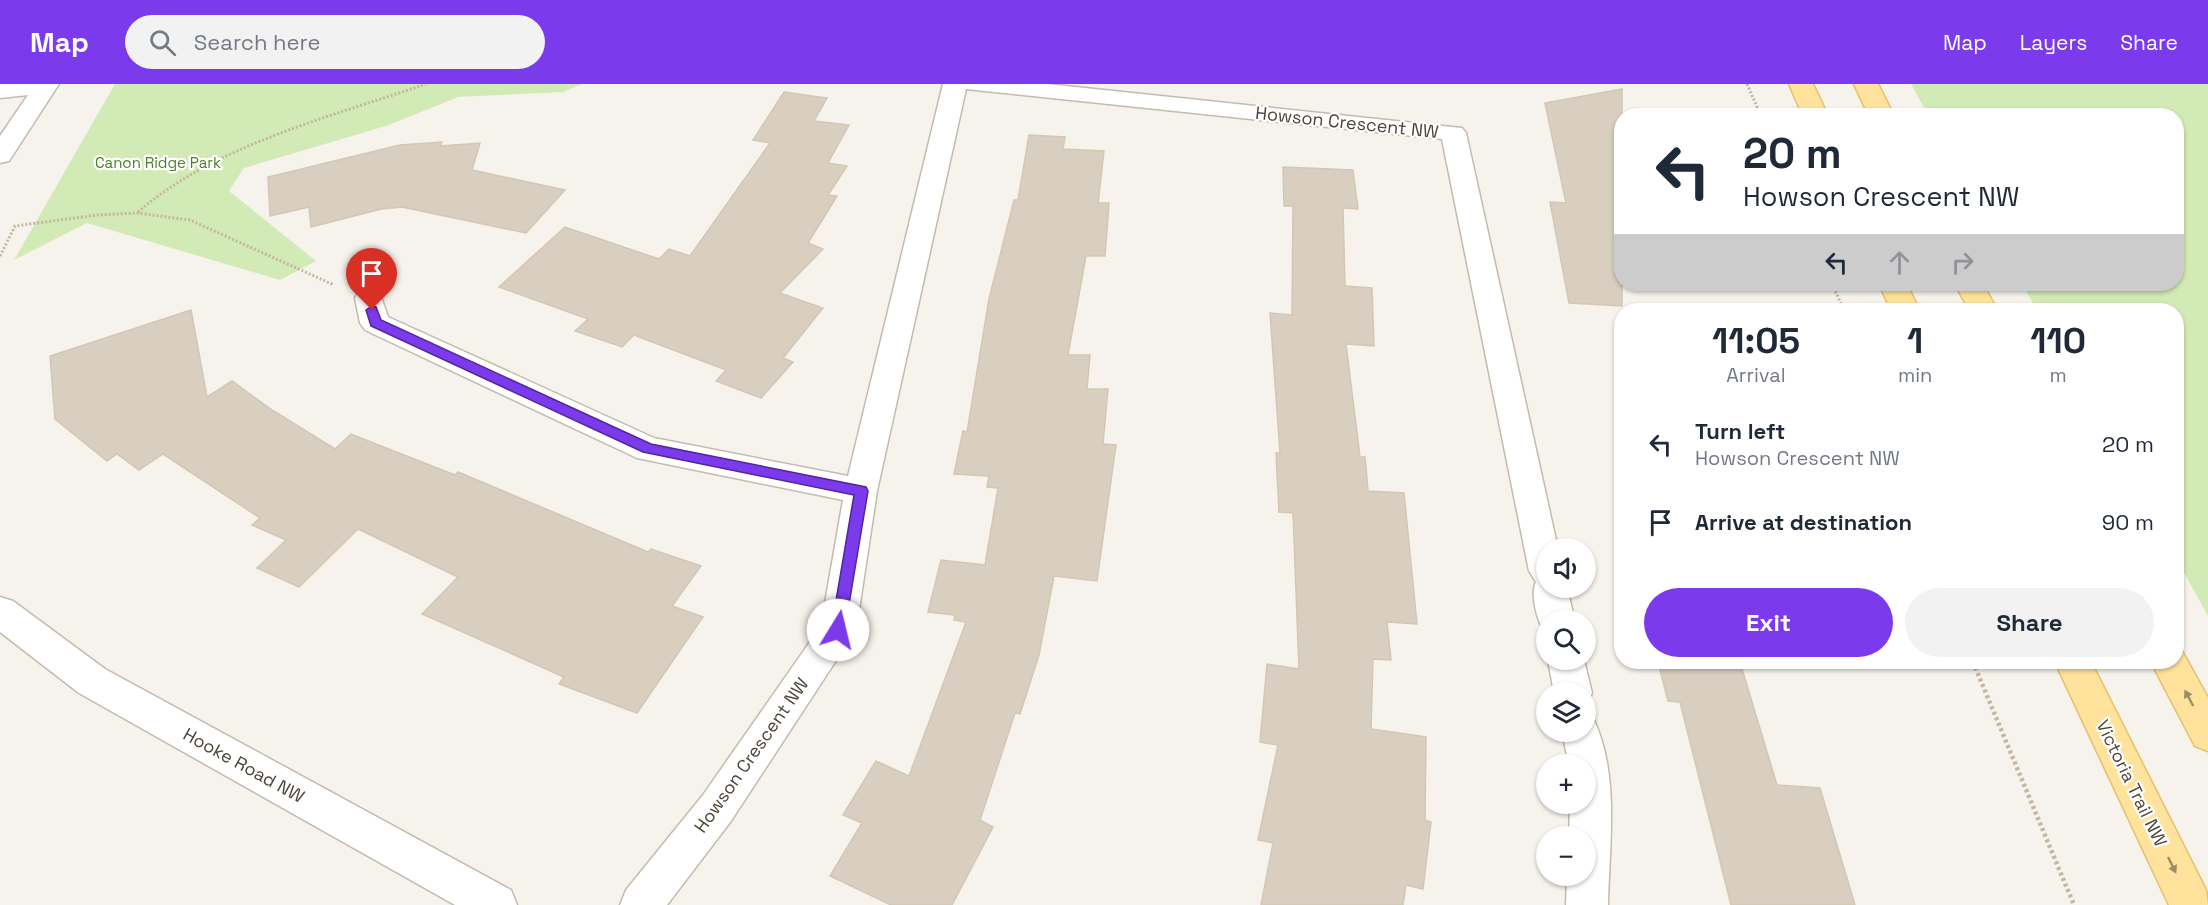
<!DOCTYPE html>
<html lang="en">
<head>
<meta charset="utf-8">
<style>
	:root { --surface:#fff; --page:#f2f2f3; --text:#1f2937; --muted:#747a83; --accent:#7c3aed }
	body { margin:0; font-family:"Space Grotesk",sans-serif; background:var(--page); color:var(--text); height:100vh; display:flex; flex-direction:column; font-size:22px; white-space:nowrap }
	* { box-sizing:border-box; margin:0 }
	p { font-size:20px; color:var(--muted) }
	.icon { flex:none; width:33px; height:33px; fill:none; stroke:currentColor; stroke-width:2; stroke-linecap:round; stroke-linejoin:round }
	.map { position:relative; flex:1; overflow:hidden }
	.drawer { position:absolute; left:1614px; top:219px; width:570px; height:366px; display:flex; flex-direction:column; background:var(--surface); border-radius:24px; box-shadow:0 2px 4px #0004 }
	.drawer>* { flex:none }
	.guide { position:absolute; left:1614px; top:24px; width:570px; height:183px; border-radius:24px; box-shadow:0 2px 4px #0004; background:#fff; color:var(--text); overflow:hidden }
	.tools { position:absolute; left:1536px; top:454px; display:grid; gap:12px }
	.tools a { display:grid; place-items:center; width:60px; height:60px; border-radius:50%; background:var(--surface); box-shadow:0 2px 4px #0004; font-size:30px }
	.pin { position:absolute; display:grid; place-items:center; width:51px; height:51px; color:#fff; margin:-62px -26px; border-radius:50% 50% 50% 0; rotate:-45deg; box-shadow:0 0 6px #0007 }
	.pin .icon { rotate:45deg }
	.me { position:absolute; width:66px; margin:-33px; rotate:9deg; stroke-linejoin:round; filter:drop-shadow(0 0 4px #0008) }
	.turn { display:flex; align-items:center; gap:21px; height:126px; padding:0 30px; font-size:27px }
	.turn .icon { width:78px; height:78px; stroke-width:2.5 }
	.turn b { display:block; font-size:42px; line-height:51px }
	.lanes { display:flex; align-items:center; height:57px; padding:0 30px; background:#0003; justify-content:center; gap:30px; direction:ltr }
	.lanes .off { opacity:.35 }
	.eta { display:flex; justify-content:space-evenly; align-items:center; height:102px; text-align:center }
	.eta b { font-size:36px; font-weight:700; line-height:42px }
	.cta { display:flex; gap:12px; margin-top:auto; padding:12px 30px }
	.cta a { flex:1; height:69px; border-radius:36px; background:var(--accent); color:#fff; font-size:24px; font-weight:700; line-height:69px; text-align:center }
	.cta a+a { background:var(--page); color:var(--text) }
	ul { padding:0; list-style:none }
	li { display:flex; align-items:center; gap:18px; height:78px; padding:0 30px }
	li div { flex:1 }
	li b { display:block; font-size:22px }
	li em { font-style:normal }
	header { display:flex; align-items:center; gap:36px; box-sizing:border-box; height:84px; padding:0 30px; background:var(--accent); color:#fff }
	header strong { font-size:28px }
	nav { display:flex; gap:33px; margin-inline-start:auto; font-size:21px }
	.search { width:420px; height:54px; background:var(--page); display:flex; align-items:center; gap:15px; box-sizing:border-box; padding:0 21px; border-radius:33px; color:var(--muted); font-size:22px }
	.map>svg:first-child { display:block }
	.green { fill:#d2eab5 }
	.building { fill:#d8cfc1; stroke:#d3c7b4; stroke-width:1.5 }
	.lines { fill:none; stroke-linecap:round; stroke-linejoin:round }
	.minor-casing { stroke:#c2bbae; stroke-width:3 }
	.major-casing { stroke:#e6c16a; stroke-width:3 }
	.path-far1 { stroke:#c4b79f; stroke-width:3; stroke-dasharray:2 2; stroke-linecap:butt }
	.path { stroke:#c4b79f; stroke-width:4.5; stroke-dasharray:3 3; stroke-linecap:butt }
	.minor { fill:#fff; fill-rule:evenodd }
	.major { fill:#ffe39c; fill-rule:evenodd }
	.oneway { fill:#9c8c66 }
	.route { fill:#7c3aed; stroke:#51269a; stroke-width:1.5 }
	.labels { text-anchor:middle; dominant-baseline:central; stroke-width:4.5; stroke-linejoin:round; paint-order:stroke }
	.far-park-label { font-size:15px; fill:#4a7f2a; stroke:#fff }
	.street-label { font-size:18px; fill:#4b4439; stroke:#fff }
</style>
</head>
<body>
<header>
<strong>Map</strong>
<div class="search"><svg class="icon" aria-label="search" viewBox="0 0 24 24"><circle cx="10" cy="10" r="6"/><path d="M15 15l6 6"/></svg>Search here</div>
<nav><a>Map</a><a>Layers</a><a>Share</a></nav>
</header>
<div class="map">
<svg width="2208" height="821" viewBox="0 0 2208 821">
	<rect width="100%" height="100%" fill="#f6f3ec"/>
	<g class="green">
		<path d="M115,0H582L563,8L458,13L389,41L244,84L229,107L316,177L280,196L87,139L14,176Z"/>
		<path d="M1911,0H2208V532L2177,476L2176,226H2037L2022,200H2176V32L1928,31Z"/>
	</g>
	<g class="building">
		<path d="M1622,5V222L1569,219L1550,118L1566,119L1545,19Z"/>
		<path d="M784,8L827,14L814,37L849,41L828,79L847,82L828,111L837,112L808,159L823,165L780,209L823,224L783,274L793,278L761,314L716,297L726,286L634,251L622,263L575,247L588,235L499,203L565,143L659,175L669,165L690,172L770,59L753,56Z"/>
		<path d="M1029,51L1065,53L1063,65L1104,67L1098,119H1109L1105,172H1086L1068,271H1090L1087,305H1108L1103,360L1116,361L1097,497L1054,492L1039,571L1020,630L1015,629L980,736L993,743L952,821H891L830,792L862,739L843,731L876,677L909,692L966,538L954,536L955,531L928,528L941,476L985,481L998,404L987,403L989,392L954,390L963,347L967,348L989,215L1014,116H1018Z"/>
		<path d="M442,58L440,62L480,59L472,86L565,106L526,149L402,123L381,125L311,143L309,123L270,132L268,93L400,61Z"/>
		<path d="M1283,83L1353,86L1358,125L1343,124L1345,202L1372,204L1374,262L1346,260L1360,373H1365L1368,407L1404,409L1417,540L1387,538L1391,576L1373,575L1371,645L1426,653L1425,736L1431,738L1423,805L1406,801L1403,821H1261L1273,759L1258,756L1278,661L1260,658L1267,580L1299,585L1293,429L1279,428L1276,369H1280L1270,229L1292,231L1293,122H1284Z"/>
		<path d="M191,226L207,313L232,297L272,326L335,365L351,350L455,391L458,388L648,468L651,465L701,482L672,522L703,533L637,629L559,600L564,593L422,530L458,493L358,445L299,503L257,484L286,456L252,441L260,434L163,370L139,386L117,370L107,377L55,335L50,272Z"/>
		<path d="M1658,578H1740L1777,701L1820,704L1855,821H1731L1680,618L1668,617Z"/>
	</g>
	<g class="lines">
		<defs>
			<g id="minor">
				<path d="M0,0H59L9,77L0,79V52L28,11L0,14Z"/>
				<path d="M943,0H1047L1462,44L1466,49L1558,465H1546V504H1567L1575,537H1546V549C1537,539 1530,510 1536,498L1529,487L1442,55L966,5L877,407L856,546L731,737L667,821H620L626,806L703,711L821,542L843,416L637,374L365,246L360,239L355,214L359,207L369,204L379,207L388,233L654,354L848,392Z"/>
				<path d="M0,513L13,517L105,585L511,806L517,821H455L79,609L0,548Z"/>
				<path d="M1548,576H1584L1592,609L1586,621V609H1554Z"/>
				<path d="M1586,632L1594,636C1620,692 1609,761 1608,821H1566L1567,792H1586V753H1569L1570,720H1586V681H1569L1562,648H1586Z"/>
			</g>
			<g id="major">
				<path d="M1789,0H1813L1828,32H1803Z"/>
				<path d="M1854,0H1878L1894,32H1869Z"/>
				<path d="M1879,200H1907L1919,226H1891Z"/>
				<path d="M1955,200H1983L1997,226H1969Z"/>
				<path d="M2176,565L2182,567L2208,614V667L2195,662L2151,578H2176Z"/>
				<path d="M2055,578H2091L2206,806L2208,821H2169Z"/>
			</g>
		</defs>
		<use href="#minor" class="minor-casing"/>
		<use href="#major" class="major-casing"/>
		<g class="path-far1">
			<path d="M1747,0L1761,32"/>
			<path d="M138,128C215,61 330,33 426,0"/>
			<path d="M0,172L15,142L97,131L137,129L190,136L334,201"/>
			<path d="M1832,200L1844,226"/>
		</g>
		<path class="path" d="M1973,578L2074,821"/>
		<use href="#minor" class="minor"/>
		<use href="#major" class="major"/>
	</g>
	<defs><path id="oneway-solid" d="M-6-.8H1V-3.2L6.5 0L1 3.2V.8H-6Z" transform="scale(1.5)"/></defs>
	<g class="oneway">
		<use href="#oneway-solid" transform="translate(2189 614) rotate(-118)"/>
		<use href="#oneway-solid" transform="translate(2172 781) rotate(64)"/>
	</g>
	<path class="route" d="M372,222L376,223L381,236L651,360L866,403L868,407L844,550L838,552L833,550L831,546L854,411L643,368L371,242L366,226Z"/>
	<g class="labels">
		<g class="far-park-label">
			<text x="158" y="78">Canon Ridge Park</text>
		</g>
		<g class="street-label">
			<text transform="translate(1347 38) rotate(6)">Howson Crescent NW</text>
			<text transform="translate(751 671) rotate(-55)">Howson Crescent NW</text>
			<text transform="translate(244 681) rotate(29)">Hooke Road NW</text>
			<text transform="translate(2132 699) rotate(64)">Victoria Trail NW</text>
		</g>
	</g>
</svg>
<div class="tools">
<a><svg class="icon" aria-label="sound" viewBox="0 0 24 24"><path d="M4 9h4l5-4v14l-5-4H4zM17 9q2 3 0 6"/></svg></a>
<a><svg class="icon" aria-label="search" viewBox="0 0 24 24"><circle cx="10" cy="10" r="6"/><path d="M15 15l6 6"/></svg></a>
<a><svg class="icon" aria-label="layers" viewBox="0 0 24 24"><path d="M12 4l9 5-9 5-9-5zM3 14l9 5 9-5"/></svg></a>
<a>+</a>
<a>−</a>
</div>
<div class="pin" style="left:372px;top:226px;background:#d93025"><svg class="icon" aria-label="arrive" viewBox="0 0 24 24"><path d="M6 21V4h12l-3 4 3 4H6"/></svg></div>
<svg class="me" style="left:838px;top:546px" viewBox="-20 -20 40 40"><circle r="19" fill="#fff"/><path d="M0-13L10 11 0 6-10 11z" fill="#7c3aed"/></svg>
<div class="guide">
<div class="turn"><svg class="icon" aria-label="left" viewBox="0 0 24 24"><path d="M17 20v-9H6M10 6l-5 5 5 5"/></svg><div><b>20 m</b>Howson Crescent NW</div></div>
<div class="lanes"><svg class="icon" aria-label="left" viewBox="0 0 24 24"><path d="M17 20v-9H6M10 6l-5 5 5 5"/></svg><svg class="icon off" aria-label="ahead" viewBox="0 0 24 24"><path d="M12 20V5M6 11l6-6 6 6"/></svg><svg class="icon off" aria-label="right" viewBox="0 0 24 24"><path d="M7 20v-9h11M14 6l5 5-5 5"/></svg></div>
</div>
<section class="drawer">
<div class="eta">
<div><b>11:05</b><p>Arrival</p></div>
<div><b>1</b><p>min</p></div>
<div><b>110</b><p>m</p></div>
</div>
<ul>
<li><svg class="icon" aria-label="left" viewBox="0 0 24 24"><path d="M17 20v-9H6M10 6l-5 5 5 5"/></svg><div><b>Turn left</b><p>Howson Crescent NW</p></div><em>20 m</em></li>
<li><svg class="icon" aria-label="arrive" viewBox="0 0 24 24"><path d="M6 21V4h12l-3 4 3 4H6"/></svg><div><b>Arrive at destination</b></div><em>90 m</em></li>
</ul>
<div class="cta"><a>Exit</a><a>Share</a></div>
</section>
</div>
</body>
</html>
